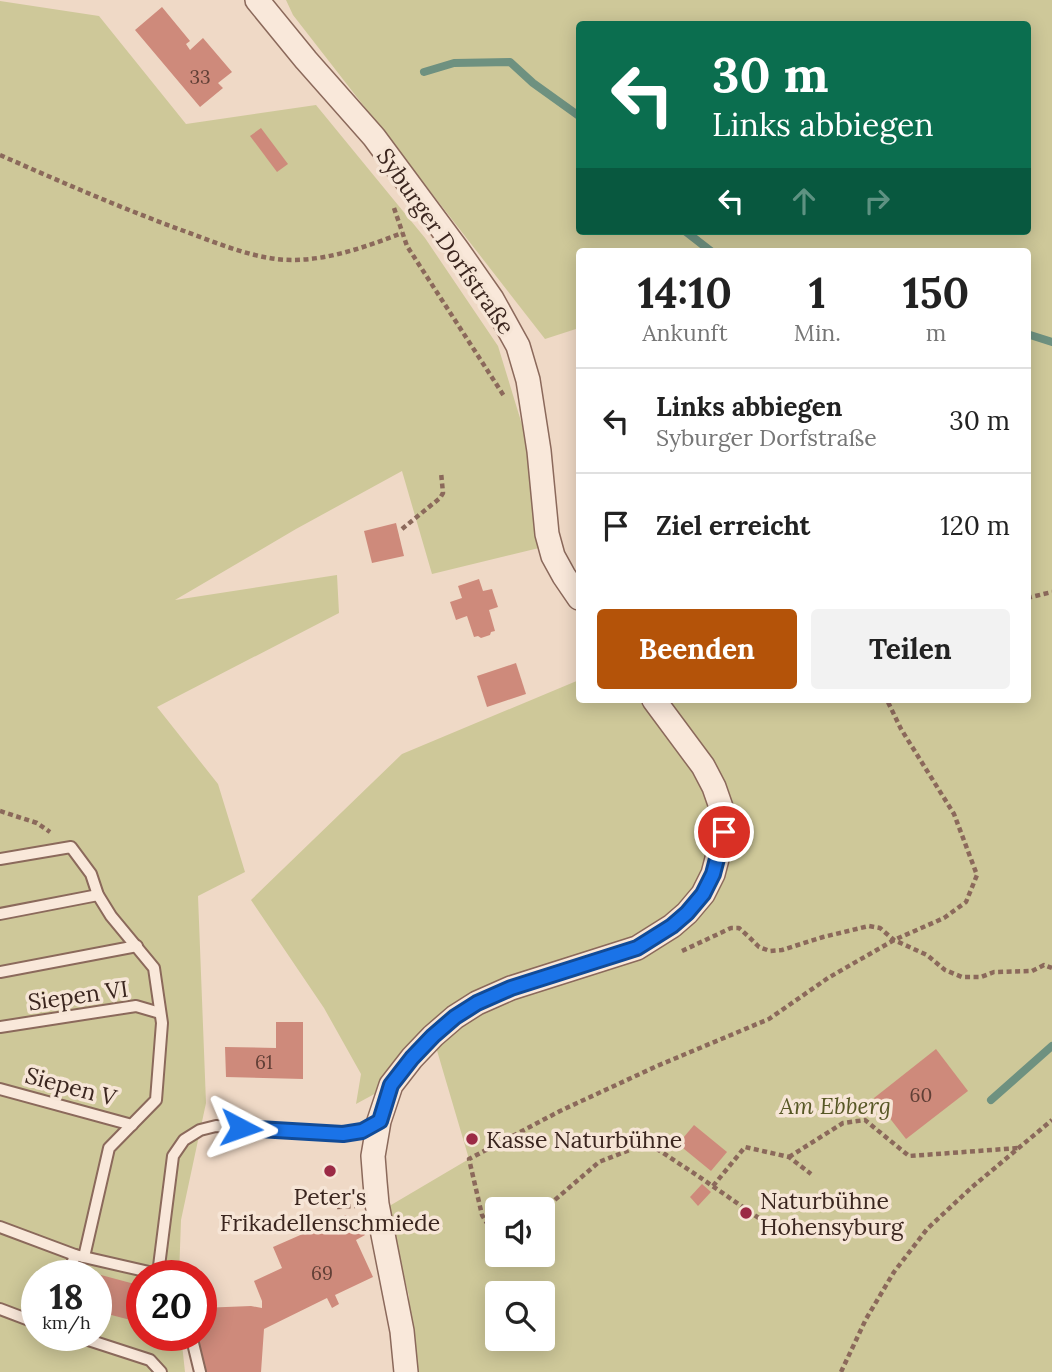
<!DOCTYPE html>
<html lang="de">
<head>
<meta charset="utf-8">
<style>
	:root { --surface:#fff; --page:#f2f2f2; --text:#222; --muted:#767676; --line:#e0e0e0; --accent:#b45309 }
	body { margin:0; font-family:Lora,serif; background:var(--page); color:var(--text); height:100vh; display:flex; flex-direction:column; font-size:26px; white-space:nowrap }
	* { box-sizing:border-box; margin:0 }
	p { font-size:23px; color:var(--muted) }
	.icon { flex:none; width:38px; height:38px; fill:none; stroke:currentColor; stroke-width:2; stroke-linecap:round; stroke-linejoin:round }
	.map { position:relative; flex:1; overflow:hidden }
	.drawer { position:absolute; left:576px; top:248px; width:455px; height:455px; display:flex; flex-direction:column; background:var(--surface); border-radius:7px; box-shadow:0 4px 18px #0003 }
	.drawer>* { flex:none }
	.hud { position:absolute; left:576px; top:21px; width:455px; height:214px; border-radius:7px; box-shadow:0 4px 18px #0003; background:#0b6e4f; color:#fff; overflow:hidden }
	.fabs { position:absolute; left:485px; top:1197px; display:grid; gap:14px }
	.fabs a { display:grid; place-items:center; width:70px; height:70px; border-radius:7px; background:var(--surface); box-shadow:0 4px 18px #0003; font-size:35px }
	.speed { position:absolute; left:21px; top:1260px; display:flex; gap:14px; font-size:35px; font-weight:700; text-align:center }
	.speed>* { display:grid; place-content:center; width:91px; height:91px; border-radius:50%; background:var(--surface); box-shadow:0 4px 18px #0003; line-height:1 }
	.speed small { font-size:18px; font-weight:400 }
	.speed .limit { border:10px solid #d22; background:#fff; color:#111 }
	.pin { position:absolute; display:grid; place-items:center; width:60px; height:60px; color:#fff; margin:-30px; border:4px solid #fff; border-radius:50%; box-shadow:0 2px 7px #0007 }
	.me { position:absolute; width:77px; margin:-38px; rotate:94deg; stroke-linejoin:round; filter:drop-shadow(0 0 5px #0008) }
	.turn { display:flex; align-items:center; gap:24px; height:147px; padding:0 21px; font-size:32px }
	.turn .icon { width:91px; height:91px; stroke-width:2.5 }
	.turn b { display:block; font-size:49px; line-height:60px }
	.lanes { display:flex; align-items:center; height:66px; padding:0 21px; background:#0003; justify-content:center; gap:35px; direction:ltr }
	.lanes .off { opacity:.35 }
	.eta { display:flex; justify-content:space-evenly; align-items:center; height:119px; text-align:center }
	.eta b { font-size:42px; font-weight:700; line-height:49px }
	.primary-button { display:flex; gap:14px; margin-top:auto; padding:14px 21px }
	.primary-button a { flex:1; height:80px; border-radius:7px; background:var(--accent); color:#fff; font-size:28px; font-weight:700; line-height:80px; text-align:center }
	.primary-button a+a { background:var(--page); color:var(--text) }
	ul { padding:0; list-style:none }
	li { display:flex; align-items:center; gap:21px; height:105px; padding:0 21px; border-top:2px solid var(--line) }
	li div { flex:1 }
	li b { display:block; font-size:26px }
	li em { font-style:normal }
	.map>svg:first-child { display:block }
	.green { fill:#cec899; fill-rule:evenodd }
	.lines { fill:none; stroke-linecap:round; stroke-linejoin:round }
	.stream { stroke:#6e9180; stroke-width:8 }
	.building { fill:#ce8a7b }
	.service-casing { stroke:#8b695b; stroke-width:14 }
	.minor-casing { stroke:#8b695b; stroke-width:26 }
	.path { stroke:#8b695b; stroke-width:4.5; stroke-dasharray:5 3.5; stroke-linecap:butt }
	.service { stroke:#f9e8da; stroke-width:10 }
	.minor { stroke:#f9e8da; stroke-width:23 }
	.route-casing { stroke:#114b97; stroke-width:18 }
	.route { stroke:#1a73e8; stroke-width:12 }
	.poi-dot { fill:#9b2a45; stroke:#f6e5d6; stroke-width:2.5 }
	.labels { text-anchor:middle; dominant-baseline:central; stroke-width:7; stroke-linejoin:round; paint-order:stroke }
	.number-label { font-size:19px; fill:#603f36 }
	.street-label { font-size:23px; fill:#3b261f; stroke:#f6e5d6 }
	.park-label { font-size:23px; font-style:italic; fill:#575725; stroke:#f6e5d6 }
	.poi-label { font-size:23px; fill:#3b261f; stroke:#f6e5d6; text-anchor:start }
</style>
</head>
<body>
<div class="map">
<svg width="1052" height="1372" viewBox="0 0 1052 1372">
	<rect width="100%" height="100%" fill="#efd9c6"/>
	<g class="green">
		<path d="M286,0H1052V1372H410L409,1296L386,1208L469,1159L433,1037L391,1085L356,1104L361,1074L324,1008L251,900L402,754L579,680V700H1027V252H579V328L545,339L293,15ZM579,24H1027V231H579ZM497,1209H542V1255H497ZM497,1293H542V1339H497Z"/>
		<path d="M0,1L99,16L186,124L316,105L425,238L498,346L534,464L539,548L432,574L402,471L296,529L175,600L337,575L339,613L157,707L218,784L245,872L198,896L206,1103L181,1220L179,1276H142V1335H181L185,1372H0ZM37,1276H96V1335H37Z"/>
	</g>
	<g class="lines">
		<g class="stream">
			<path d="M424,72L454,63L510,62L533,83L579,116"/>
			<path d="M685,231L712,252"/>
			<path d="M1027,334L1052,342"/>
			<path d="M991,1100L1052,1046"/>
		</g>
	</g>
	<g class="building">
		<path d="M162,7L190,41L186,44L190,50L203,38L232,72L218,83L223,88L200,107L135,30Z"/>
		<path d="M261,128L288,164L277,172L250,136Z"/>
		<path d="M396,523L404,556L372,563L364,531Z"/>
		<path d="M479,579L483,591L492,589L498,607L489,610L495,631L491,632L490,635L481,638L478,636L474,637L467,616L456,620L450,602L462,598L458,586Z"/>
		<path d="M516,663L526,694L487,707L477,676Z"/>
		<path d="M276,1022H303V1079L226,1077L225,1047L276,1048Z"/>
		<path d="M936,1049L968,1091L906,1139L874,1098Z"/>
		<path d="M694,1125L727,1152L711,1171L678,1144Z"/>
		<path d="M476,1131L480,1142L469,1147L464,1136Z"/>
		<path d="M702,1184L711,1192L698,1206L690,1197Z"/>
		<path d="M346,1215L352,1230L361,1226L365,1235L356,1240L373,1277L335,1295L339,1304L332,1308L327,1298L264,1329L261,1372H206L196,1337V1335H201V1308L251,1306L262,1308V1301L254,1281L282,1268L273,1247Z"/>
		<path d="M101,1275L142,1286V1323L96,1311V1295Z"/>
	</g>
	<g class="lines">
		<defs>
			<g id="service">
				<path d="M0,859L71,847L91,874L98,895L111,916L154,968L162,1023L156,1100L109,1148L84,1257"/>
				<path d="M0,914L98,895"/>
				<path d="M0,972L137,946"/>
				<path d="M0,1027L136,1006L160,1013"/>
				<path d="M0,1089L132,1125"/>
				<path d="M0,1227L75,1255L158,1274"/>
				<path d="M68,1276L75,1255"/>
				<path d="M160,1276L158,1274L173,1156L184,1140L200,1130L216,1126L343,1134L362,1131L377,1122"/>
				<path d="M0,1309L37,1323"/>
				<path d="M73,1335L150,1360L161,1372"/>
				<path d="M191,1335L200,1372"/>
			</g>
			<g id="minor">
				<path d="M257,0L306,60L374,137L457,249L492,299L518,346L528,380L539,451L547,534L553,556L564,576L579,598"/>
				<path d="M406,1372L402,1331L377,1204L375,1182L373,1156L379,1121L391,1085L412,1058L433,1036L455,1017L477,1003L511,988L637,948L672,926L687,913L703,894L713,874L724,832L722,810L714,787L703,766L654,700"/>
			</g>
		</defs>
		<use href="#service" class="service-casing"/>
		<use href="#minor" class="minor-casing"/>
		<g class="path">
			<path d="M0,155C61,182 121,208 184,231C214,242 245,255 276,259C319,264 363,248 402,233"/>
			<path d="M394,208L407,246L504,396"/>
			<path d="M402,529L440,498L443,493L441,472"/>
			<path d="M1027,574H1028"/>
			<path d="M1027,598L1052,592"/>
			<path d="M0,811L37,823L50,832"/>
			<path d="M682,951L731,928H739L749,937L759,947L770,951L782,950L823,937L869,926L880,928L894,940L927,955L945,970L962,977H981L994,972L1032,971L1044,965L1052,968"/>
			<path d="M789,1157L843,1123L865,1120L909,1156L1018,1148"/>
			<path d="M713,1186L745,1147L789,1157L811,1174"/>
			<path d="M337,1207L355,1206"/>
			<path d="M542,1211L599,1162L640,1146L654,1147L698,1176L779,1232"/>
			<path d="M497,1240L482,1215L469,1159L560,1111L657,1066L769,1019L828,978L894,940L944,918L966,902L977,875L954,814L901,729L887,700"/>
			<path d="M841,1372L866,1319L894,1272L927,1229L971,1188L1052,1120"/>
		</g>
		<use href="#service" class="service"/>
		<use href="#minor" class="minor"/>
	</g>
	<g class="lines">
		<defs>
			<path id="route" d="M241,1128L343,1134L362,1131L380,1121L391,1085L412,1058L433,1036L455,1017L477,1003L511,988L637,948L672,926L687,913L703,894L713,874L724,832"/>
		</defs>
		<use href="#route" class="route-casing"/>
		<use href="#route" class="route"/>
	</g>
	<g class="poi-dot">
		<circle cx="472" cy="1139" r="7"/>
		<circle cx="330" cy="1171" r="7"/>
		<circle cx="746" cy="1213" r="7"/>
	</g>
	<g class="labels">
		<g class="number-label">
			<text x="200" y="77">33</text>
			<text x="264" y="1062">61</text>
			<text x="921" y="1095">60</text>
			<text x="322" y="1273">69</text>
		</g>
		<g class="street-label">
			<text transform="translate(446 241) rotate(55)">Syburger Dorfstraße</text>
			<text transform="translate(78 995) rotate(-8)">Siepen VI</text>
			<text transform="translate(71 1086) rotate(15)">Siepen V</text>
		</g>
		<g class="park-label">
			<text x="835" y="1105">Am Ebberg</text>
		</g>
		<g class="poi-label">
			<text x="486" y="1139">Kasse Naturbühne</text>
			<text x="330" y="1196" text-anchor="middle">Peter's<tspan x="330" dy="26">Frikadellenschmiede</tspan></text>
			<text x="760" y="1200">Naturbühne<tspan x="760" dy="26">Hohensyburg</tspan></text>
		</g>
	</g>
</svg>
<div class="fabs">
<a><svg class="icon" aria-label="sound" viewBox="0 0 24 24"><path d="M4 9h4l5-4v14l-5-4H4zM17 9q2 3 0 6"/></svg></a>
<a><svg class="icon" aria-label="search" viewBox="0 0 24 24"><circle cx="10" cy="10" r="6"/><path d="M15 15l6 6"/></svg></a>
</div>
<div class="speed"><div>18<small>km/h</small></div><div class="limit">20</div></div>
<div class="pin" style="left:724px;top:832px;background:#d93025"><svg class="icon" aria-label="arrive" viewBox="0 0 24 24"><path d="M6 21V4h12l-3 4 3 4H6"/></svg></div>
<svg class="me" style="left:241px;top:1128px" viewBox="-20 -20 40 40"><path d="M0-17L14 15 0 8-14 15z" fill="#1a73e8" stroke="#fff" stroke-width="4"/></svg>
<div class="hud">
<div class="turn"><svg class="icon" aria-label="left" viewBox="0 0 24 24"><path d="M17 20v-9H6M10 6l-5 5 5 5"/></svg><div><b>30 m</b>Links abbiegen</div></div>
<div class="lanes"><svg class="icon" aria-label="left" viewBox="0 0 24 24"><path d="M17 20v-9H6M10 6l-5 5 5 5"/></svg><svg class="icon off" aria-label="ahead" viewBox="0 0 24 24"><path d="M12 20V5M6 11l6-6 6 6"/></svg><svg class="icon off" aria-label="right" viewBox="0 0 24 24"><path d="M7 20v-9h11M14 6l5 5-5 5"/></svg></div>
</div>
<section class="drawer">
<div class="eta">
<div><b>14:10</b><p>Ankunft</p></div>
<div><b>1</b><p>Min.</p></div>
<div><b>150</b><p>m</p></div>
</div>
<ul>
<li><svg class="icon" aria-label="left" viewBox="0 0 24 24"><path d="M17 20v-9H6M10 6l-5 5 5 5"/></svg><div><b>Links abbiegen</b><p>Syburger Dorfstraße</p></div><em>30 m</em></li>
<li><svg class="icon" aria-label="arrive" viewBox="0 0 24 24"><path d="M6 21V4h12l-3 4 3 4H6"/></svg><div><b>Ziel erreicht</b></div><em>120 m</em></li>
</ul>
<div class="primary-button"><a>Beenden</a><a>Teilen</a></div>
</section>
</div>
</body>
</html>
